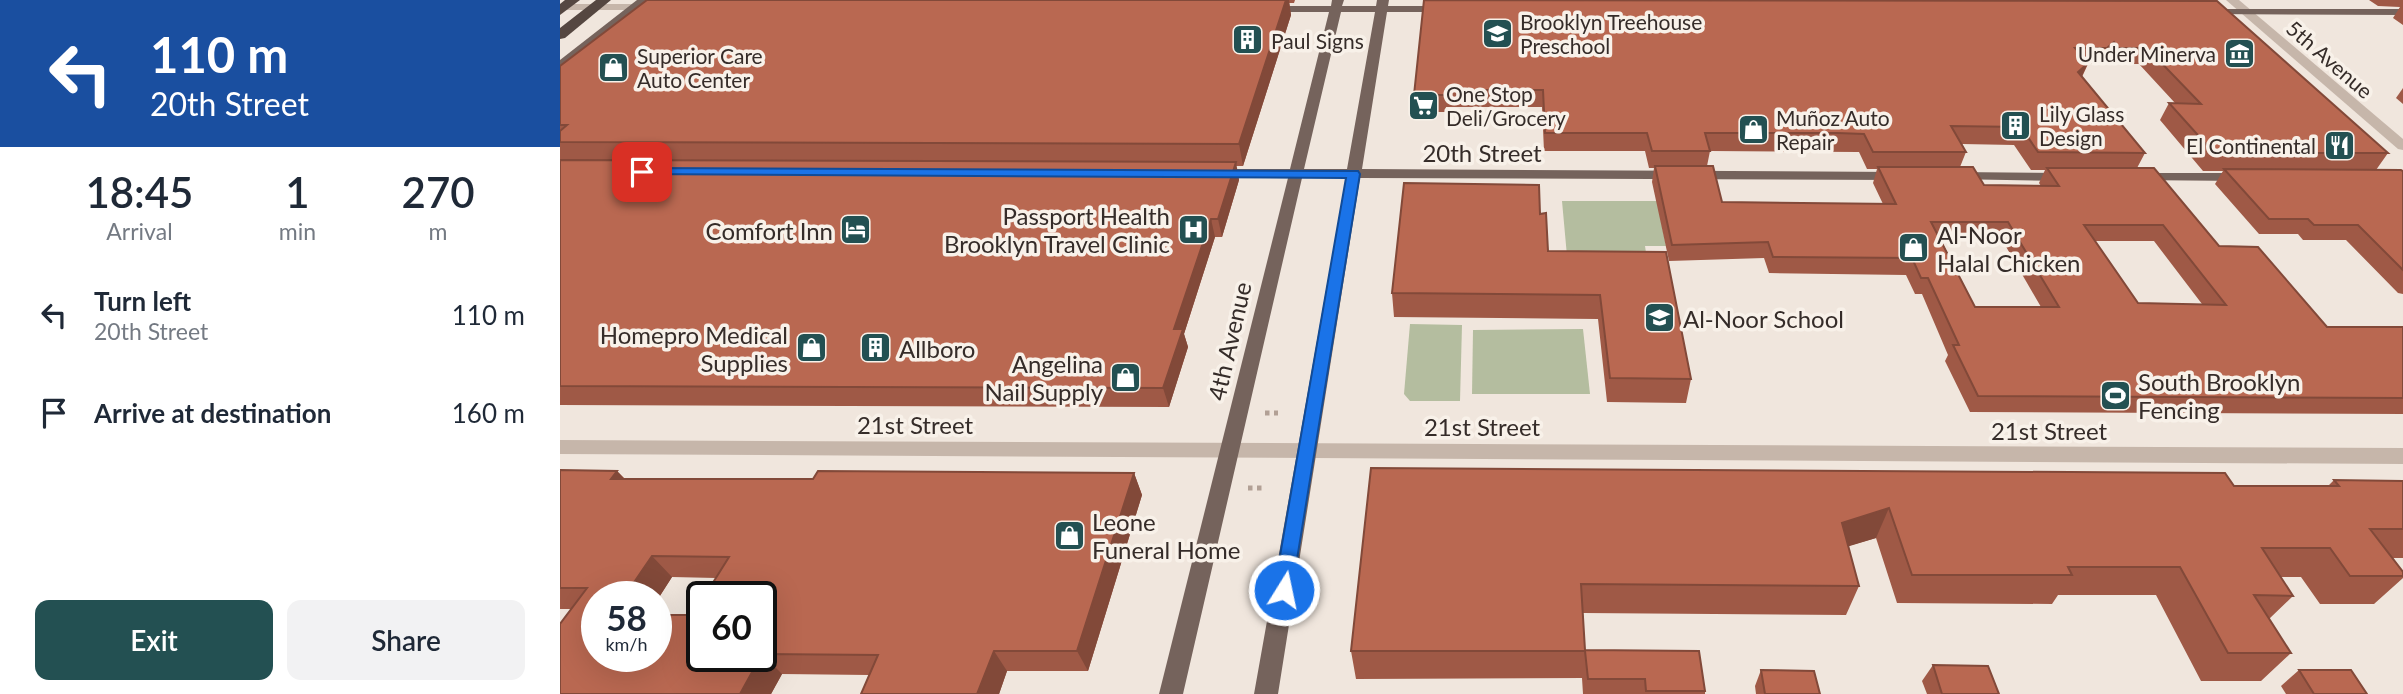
<!DOCTYPE html>
<html lang="en">
<head>
<meta charset="utf-8">
<style>
	:root { --surface:#fff; --page:#f2f2f3; --text:#1f2937; --muted:#747a83; --accent:#235052 }
	body { margin:0; font-family:Lato,sans-serif; background:var(--page); color:var(--text); height:100vh; display:flex; flex-direction:column; font-size:26px; white-space:nowrap }
	* { box-sizing:border-box; margin:0 }
	p { font-size:23px; color:var(--muted) }
	.icon { flex:none; width:38px; height:38px; fill:none; stroke:currentColor; stroke-width:2; stroke-linecap:round; stroke-linejoin:round }
	.map { position:relative; flex:1; overflow:hidden }
	.drawer { display:flex; flex-direction:column; background:var(--surface); width:560px }
	.drawer>* { flex:none }
	.guide { background:#1a4fa0; color:#fff; overflow:hidden }
	.speed { position:absolute; left:21px; top:581px; display:flex; gap:14px; font-size:35px; font-weight:700; text-align:center }
	.speed>* { display:grid; place-content:center; width:91px; height:91px; border-radius:50%; background:var(--surface); box-shadow:0 7px 28px #0002; line-height:1 }
	.speed small { font-size:18px; font-weight:400 }
	.speed .limit { border:4px solid #111; border-radius:10px; background:#fff; color:#111 }
	.pin { position:absolute; display:grid; place-items:center; width:60px; height:60px; color:#fff; margin:-30px; border-radius:14px; box-shadow:0 4px 10px #0006 }
	.me { position:absolute; width:77px; margin:-38px; rotate:10deg; stroke-linejoin:round; filter:drop-shadow(0 0 5px #0008) }
	.turn { display:flex; align-items:center; gap:24px; height:147px; padding:0 35px; font-size:32px }
	.turn .icon { width:91px; height:91px; stroke-width:2.5 }
	.turn b { display:block; font-size:49px; line-height:60px }
	.eta { display:flex; justify-content:space-evenly; align-items:center; height:119px; text-align:center }
	.eta b { font-size:42px; font-weight:600; line-height:49px }
	.button { display:flex; gap:14px; margin-top:auto; padding:14px 35px }
	.button a { flex:1; height:80px; border-radius:14px; background:var(--accent); color:#fff; font-size:28px; font-weight:600; line-height:80px; text-align:center }
	.button a+a { background:var(--page); color:var(--text) }
	ul { padding:0; list-style:none }
	li { display:flex; align-items:center; gap:21px; height:98px; padding:0 35px }
	li div { flex:1 }
	li b { display:block; font-size:26px }
	li em { font-style:normal }
	main { display:flex; flex:1; min-height:0 }
	.map>svg:first-child { display:block }
	.green { fill:#b4bd9f }
	.lines { fill:none; stroke-linecap:round; stroke-linejoin:round }
	.path { stroke:#b2a095; stroke-width:5; stroke-dasharray:4.5 4.5; stroke-linecap:butt }
	.minor { fill:#c6b6aa; fill-rule:evenodd }
	.major { fill:#75635c; fill-rule:evenodd }
	.highway { fill:#554741; fill-rule:evenodd }
	.wall { fill:#9f5946; fill-rule:evenodd }
	.shaded-wall { fill:#824939 }
	.building { fill:#b96851; stroke:#824939; stroke-width:2; fill-rule:evenodd }
	.route { fill:#1a73e8; stroke:#114b97; stroke-width:2 }
	.labels { text-anchor:middle; dominant-baseline:central; stroke-width:7; stroke-linejoin:round; paint-order:stroke }
	.far-poi-label { font-size:21px; fill:#352c29; stroke:#f8f1e9; text-anchor:start }
	.far-street-label { font-size:21px; fill:#352c29; stroke:#f8f1e9 }
	.street-label { font-size:24px; fill:#352c29; stroke:#f8f1e9 }
	.poi-label { font-size:24px; fill:#352c29; stroke:#f8f1e9; text-anchor:start }
</style>
</head>
<body>
<main>
<section class="drawer">
<div class="guide">
<div class="turn"><svg class="icon" aria-label="left" viewBox="0 0 24 24"><path d="M17 20v-9H6M10 6l-5 5 5 5"/></svg><div><b>110 m</b>20th Street</div></div>
</div>
<div class="eta">
<div><b>18:45</b><p>Arrival</p></div>
<div><b>1</b><p>min</p></div>
<div><b>270</b><p>m</p></div>
</div>
<ul>
<li><svg class="icon" aria-label="left" viewBox="0 0 24 24"><path d="M17 20v-9H6M10 6l-5 5 5 5"/></svg><div><b>Turn left</b><p>20th Street</p></div><em>110 m</em></li>
<li><svg class="icon" aria-label="arrive" viewBox="0 0 24 24"><path d="M6 21V4h12l-3 4 3 4H6"/></svg><div><b>Arrive at destination</b></div><em>160 m</em></li>
</ul>
<div class="button"><a>Exit</a><a>Share</a></div>
</section>
<div class="map">
<svg width="1843" height="694" viewBox="0 0 1843 694">
	<rect width="100%" height="100%" fill="#f0e6dd"/>
	<g class="green">
		<path d="M1002,201H1097L1106,246H1085L1088,266L1008,267Z"/>
		<path d="M850,324L902,325L900,401H850L844,394Z"/>
		<path d="M1023,329L1030,394H912L913,330Z"/>
	</g>
	<g class="lines">
		<g class="path">
			<path d="M705,413H718"/>
			<path d="M688,488H702"/>
		</g>
		<g class="minor">
			<path d="M1666,0H1679L1843,139V150L1838,149Z"/>
			<path d="M0,4H75L81,7L75,10H0Z"/>
			<path d="M0,440L1843,448V464L0,454Z"/>
		</g>
		<g class="major">
			<path d="M77,0H90L0,70V60Z"/>
			<path d="M772,0H784L782,6H816L817,0H829L828,6H888L894,9L888,12H827L802,169L1337,172L1344,176L1337,180L800,178L718,694H694L786,178H742L623,694H599L728,178L654,177L647,173L654,169H730L769,12H706L700,9L706,6H771ZM781,12H815L787,169H744Z"/>
			<path d="M1643,9H1843V15L1647,14L1641,11Z"/>
			<path d="M1396,172L1505,173L1512,177L1505,181L1391,179L1389,176L1391,173Z"/>
			<path d="M1578,173H1683L1690,177L1683,181L1573,180L1571,177Z"/>
		</g>
		<g class="highway">
			<path d="M5,0H20L0,15V4Z"/>
			<path d="M36,0H51L5,38L0,39V28Z"/>
		</g>
	</g>
	<g class="wall">
		<path d="M87,0H735L734,3H729L731,15L683,166H676L679,180L662,237H655L624,334L628,347L609,407L0,405V66Z"/>
		<path d="M864,0H1639L1638,1L1828,153L1816,170L1843,171V294L1838,293L1786,240H1743L1738,234H1699L1655,184L1663,171H1643L1600,120L1609,103H1615L1579,64H1551L1546,59L1539,64H1528L1522,77L1585,153L1577,168L1659,246L1767,327H1843V414L1410,412L1385,361L1388,355L1362,294H1355L1346,275L1209,273L1204,258L1109,261L1092,182L1094,168H1089L1085,151H984L982,107H886L885,112H855L854,95ZM1402,144L1454,145L1471,170H1485L1479,183L1481,186L1424,185L1400,167L1406,152ZM1150,151L1299,152L1307,169H1317L1313,183L1323,204L1162,202L1147,166ZM1380,238H1441L1481,307H1415ZM1535,241H1594L1642,304L1578,303Z"/>
		<path d="M1809,0H1843V25L1833,18L1840,7L1818,6Z"/>
		<path d="M1843,88V104L1836,98Z"/>
		<path d="M980,214L988,251L1106,252L1131,379L1126,403L1047,402L1038,319L834,317L832,293Z"/>
		<path d="M811,468L1674,486H1768L1774,480L1843,481V558H1833L1843,572V578L1814,604H1760L1741,577H1721L1733,596L1709,619L1731,653L1701,681H1641L1596,595H1498L1492,604L1337,603L1316,538L1288,546L1299,586L1286,615L1023,613L1025,650L1145,691V694H1023L1022,678L796,679L791,651Z"/>
		<path d="M0,470L57,471L65,479H253L258,471L574,473L582,495L528,671H447L439,694H301L309,675L222,674L211,694H0V624L12,609H0ZM112,577L156,578L144,597H201V656H142V600L132,615H96V656H37V597H96V602Z"/>
		<path d="M1373,665L1439,694H1367L1362,681Z"/>
		<path d="M1201,670L1260,694H1196L1195,686Z"/>
		<path d="M1739,670L1807,694H1726L1721,686Z"/>
	</g>
	<g class="shaded-wall">
		<path d="M726,0H729L731,15L683,166L679,144Z"/>
		<path d="M1554,42L1546,59L1539,64L1547,48Z"/>
		<path d="M1528,63L1520,80L1518,72Z"/>
		<path d="M676,162L679,180L662,237L658,219Z"/>
		<path d="M651,219L655,237L624,334L628,347L609,407L603,388L614,329Z"/>
		<path d="M57,471L77,492L51,479Z"/>
		<path d="M574,473L582,495L528,671L517,651Z"/>
		<path d="M1329,508L1316,538L1270,552L1282,523Z"/>
		<path d="M92,556L112,577L96,602V597H64Z"/>
		<path d="M434,651L447,671L439,694H417Z"/>
		<path d="M202,654L222,674L211,694H180Z"/>
	</g>
	<g class="building">
		<path d="M87,0H726L679,144L0,142V131L7,125H0V66Z"/>
		<path d="M864,0L1657,1L1828,153H1654L1609,103L1641,104L1587,48H1558L1554,42L1547,48H1515L1528,63L1518,72L1585,153L1478,152L1461,127L1391,126L1406,152H1313L1304,134L1277,133H1145L1150,151H1092L1087,133H985L983,90H885V95H854Z"/>
		<path d="M0,160L676,162L658,219H651L614,329H623L603,388L0,386Z"/>
		<path d="M1095,166H1153L1162,202L1336,204L1318,167H1413L1424,185L1499,186L1487,168H1594L1659,246L1698,247L1767,327H1843V398L1418,396L1393,345H1399L1368,278H1361L1352,258L1213,257L1208,242L1112,245ZM1371,222H1448L1499,307H1415ZM1524,225H1603L1666,305L1578,303Z"/>
		<path d="M1664,169L1841,170L1843,171V270L1798,225H1754L1748,219H1709Z"/>
		<path d="M844,183L979,185L980,214L986,213L988,251L1106,252L1131,379L1050,378L1040,295L832,293Z"/>
		<path d="M811,468L1665,473L1674,486H1779L1774,480L1843,481V529H1810L1843,572V576H1790L1770,548H1702L1733,596L1694,595L1731,653H1668L1620,567H1508L1512,575H1352L1329,508L1282,523L1299,586L1021,584L1025,650L1139,651L1145,691H1086L1085,679H1028L1025,651H791Z"/>
		<path d="M0,470L57,471L51,479H253L258,471L574,473L517,651H434L417,694H301L318,655L202,654L201,656V597H144L169,557L92,556L64,597H37V656H96V615H132L142,600V656H201L180,694H0V624L27,588H0Z"/>
		<path d="M1373,665L1428,666L1439,694H1382Z"/>
		<path d="M1201,670L1254,671L1260,694H1205Z"/>
		<path d="M1739,670H1791L1807,694H1754Z"/>
	</g>
	<path class="route" d="M82,168L798,171L800,174L731,596L724,599L717,596L714,590L786,178L78,174L76,172Z"/>
	<defs>
		<symbol id="school-square" viewBox="-11 -11 22 22"><rect x="-9" y="-9" width="18" height="18" rx="4" fill="#235052" stroke="#f8f1e9"/><path d="M0-5L7-2L0 1L-7-2ZM-4 1L0 2.5L4 1V4Q0 6-4 4Z" fill="#fff"/></symbol>
		<symbol id="building-square" viewBox="-11 -11 22 22"><rect x="-9" y="-9" width="18" height="18" rx="4" fill="#235052" stroke="#f8f1e9"/><path d="M-4-6H4V6H1V3H-1V6H-4ZM-2.5-4.3h1.7v1.8h-1.7ZM.8-4.3h1.7v1.8H.8ZM-2.5-1h1.7V.8h-1.7ZM.8-1h1.7V.8H.8Z" fill="#fff"/></symbol>
		<symbol id="museum-square" viewBox="-11 -11 22 22"><rect x="-9" y="-9" width="18" height="18" rx="4" fill="#235052" stroke="#f8f1e9"/><path d="M0-6L6-3V-2H-6V-3ZM-5-1h2V3h-2ZM-1-1h2V3h-2ZM3-1h2V3H3ZM-6 4H6V6H-6Z" fill="#fff"/></symbol>
		<symbol id="shop-square" viewBox="-11 -11 22 22"><rect x="-9" y="-9" width="18" height="18" rx="4" fill="#235052" stroke="#f8f1e9"/><path d="M-5-2.5h2.3a2.7 3.5 0 0 1 5.4 0H5L5.5 6h-11ZM-1.5-2.5h3a1.5 2.3 0 0 0-3 0Z" fill="#fff"/></symbol>
		<symbol id="supermarket-square" viewBox="-11 -11 22 22"><rect x="-9" y="-9" width="18" height="18" rx="4" fill="#235052" stroke="#f8f1e9"/><path d="M-6-5.5h2.5l.6 2H6L4.5 2H-2.5L-4.4-4H-6ZM-1.5 3.2a1.3 1.3 0 1 0 .1 0ZM3 3.2a1.3 1.3 0 1 0 .1 0Z" fill="#fff"/></symbol>
		<symbol id="restaurant-square" viewBox="-11 -11 22 22"><rect x="-9" y="-9" width="18" height="18" rx="4" fill="#235052" stroke="#f8f1e9"/><path d="M-5-6h1v4h1v-4h1v4h1v-4h1v5L-1.5 .5V6h-2V.5L-5-1ZM5-6V6H3V1.5H1.5Q1.5-4 5-6Z" fill="#fff"/></symbol>
		<symbol id="hospital-square" viewBox="-11 -11 22 22"><rect x="-9" y="-9" width="18" height="18" rx="4" fill="#235052" stroke="#f8f1e9"/><path d="M-5-5h3v3.5h4V-5h3V5h-3V1.5h-4V5h-3Z" fill="#fff"/></symbol>
		<symbol id="hotel-square" viewBox="-11 -11 22 22"><rect x="-9" y="-9" width="18" height="18" rx="4" fill="#235052" stroke="#f8f1e9"/><path d="M-6-4.5h1.5V1H6V5H4.5V3h-9V5H-6ZM-4 0a1.8 1.8 0 1 1 3.6 0ZM.5 0V-2.5h3Q6-2.5 6 0Z" fill="#fff"/></symbol>
		<symbol id="stadium-square" viewBox="-11 -11 22 22"><rect x="-9" y="-9" width="18" height="18" rx="4" fill="#235052" stroke="#f8f1e9"/><path d="M0-5a6.5 5 0 1 0 0 10a6.5 5 0 1 0 0-10ZM-3.5-1.8h7v3.6h-7Z" fill="#fff"/></symbol>
	</defs>
	<g fill-rule="evenodd">
		<use href="#school-square" x="920" y="16" width="35" height="35"/>
		<use href="#building-square" x="670" y="22" width="35" height="35"/>
		<use href="#museum-square" x="1662" y="36" width="35" height="35"/>
		<use href="#shop-square" x="36" y="50" width="35" height="35"/>
		<use href="#supermarket-square" x="846" y="88" width="35" height="35"/>
		<use href="#building-square" x="1438" y="108" width="35" height="35"/>
		<use href="#shop-square" x="1176" y="112" width="35" height="35"/>
		<use href="#restaurant-square" x="1762" y="128" width="35" height="35"/>
		<use href="#hospital-square" x="616" y="212" width="35" height="35"/>
		<use href="#hotel-square" x="278" y="212" width="35" height="35"/>
		<use href="#shop-square" x="1336" y="230" width="35" height="35"/>
		<use href="#school-square" x="1082" y="300" width="35" height="35"/>
		<use href="#shop-square" x="234" y="330" width="35" height="35"/>
		<use href="#building-square" x="298" y="330" width="35" height="35"/>
		<use href="#shop-square" x="548" y="360" width="35" height="35"/>
		<use href="#stadium-square" x="1538" y="378" width="35" height="35"/>
		<use href="#shop-square" x="492" y="518" width="35" height="35"/>
	</g>
	<g class="labels">
		<g class="far-poi-label">
			<text x="960" y="21">Brooklyn Treehouse<tspan x="960" dy="24">Preschool</tspan></text>
			<text x="711" y="40">Paul Signs</text>
			<text x="1656" y="53" text-anchor="end">Under Minerva</text>
			<text x="77" y="55">Superior Care<tspan x="77" dy="24">Auto Center</tspan></text>
			<text x="886" y="93">One Stop<tspan x="886" dy="24">Deli/Grocery</tspan></text>
			<text x="1479" y="113">Lily Glass<tspan x="1479" dy="24">Design</tspan></text>
			<text x="1216" y="117">Muñoz Auto<tspan x="1216" dy="24">Repair</tspan></text>
			<text x="1756" y="145" text-anchor="end">El Continental</text>
		</g>
		<g class="far-street-label">
			<text transform="translate(1770 59) rotate(41)">5th Avenue</text>
		</g>
		<g class="street-label">
			<text x="922" y="152">20th Street</text>
			<text transform="translate(669 341) rotate(-77)">4th Avenue</text>
			<text x="355" y="424">21st Street</text>
			<text x="922" y="426">21st Street</text>
			<text x="1489" y="430">21st Street</text>
		</g>
		<g class="poi-label">
			<text x="610" y="215" text-anchor="end">Passport Health<tspan x="610" dy="28">Brooklyn Travel Clinic</tspan></text>
			<text x="273" y="230" text-anchor="end">Comfort Inn</text>
			<text x="1377" y="234">Al-Noor<tspan x="1377" dy="28">Halal Chicken</tspan></text>
			<text x="1123" y="318">Al-Noor School</text>
			<text x="228" y="334" text-anchor="end">Homepro Medical<tspan x="228" dy="28">Supplies</tspan></text>
			<text x="339" y="348">Allboro</text>
			<text x="543" y="363" text-anchor="end">Angelina<tspan x="543" dy="28">Nail Supply</tspan></text>
			<text x="1578" y="381">South Brooklyn<tspan x="1578" dy="28">Fencing</tspan></text>
			<text x="532" y="521">Leone<tspan x="532" dy="28">Funeral Home</tspan></text>
		</g>
	</g>
</svg>
<div class="speed"><div>58<small>km/h</small></div><div class="limit">60</div></div>
<div class="pin" style="left:82px;top:172px;background:#d93025"><svg class="icon" aria-label="arrive" viewBox="0 0 24 24"><path d="M6 21V4h12l-3 4 3 4H6"/></svg></div>
<svg class="me" style="left:724px;top:590px" viewBox="-20 -20 40 40"><circle r="17" fill="#1a73e8" stroke="#fff" stroke-width="3"/><path d="M0-11L8 9 0 5-8 9z" fill="#fff"/></svg>
</div>
</main>
</body>
</html>
